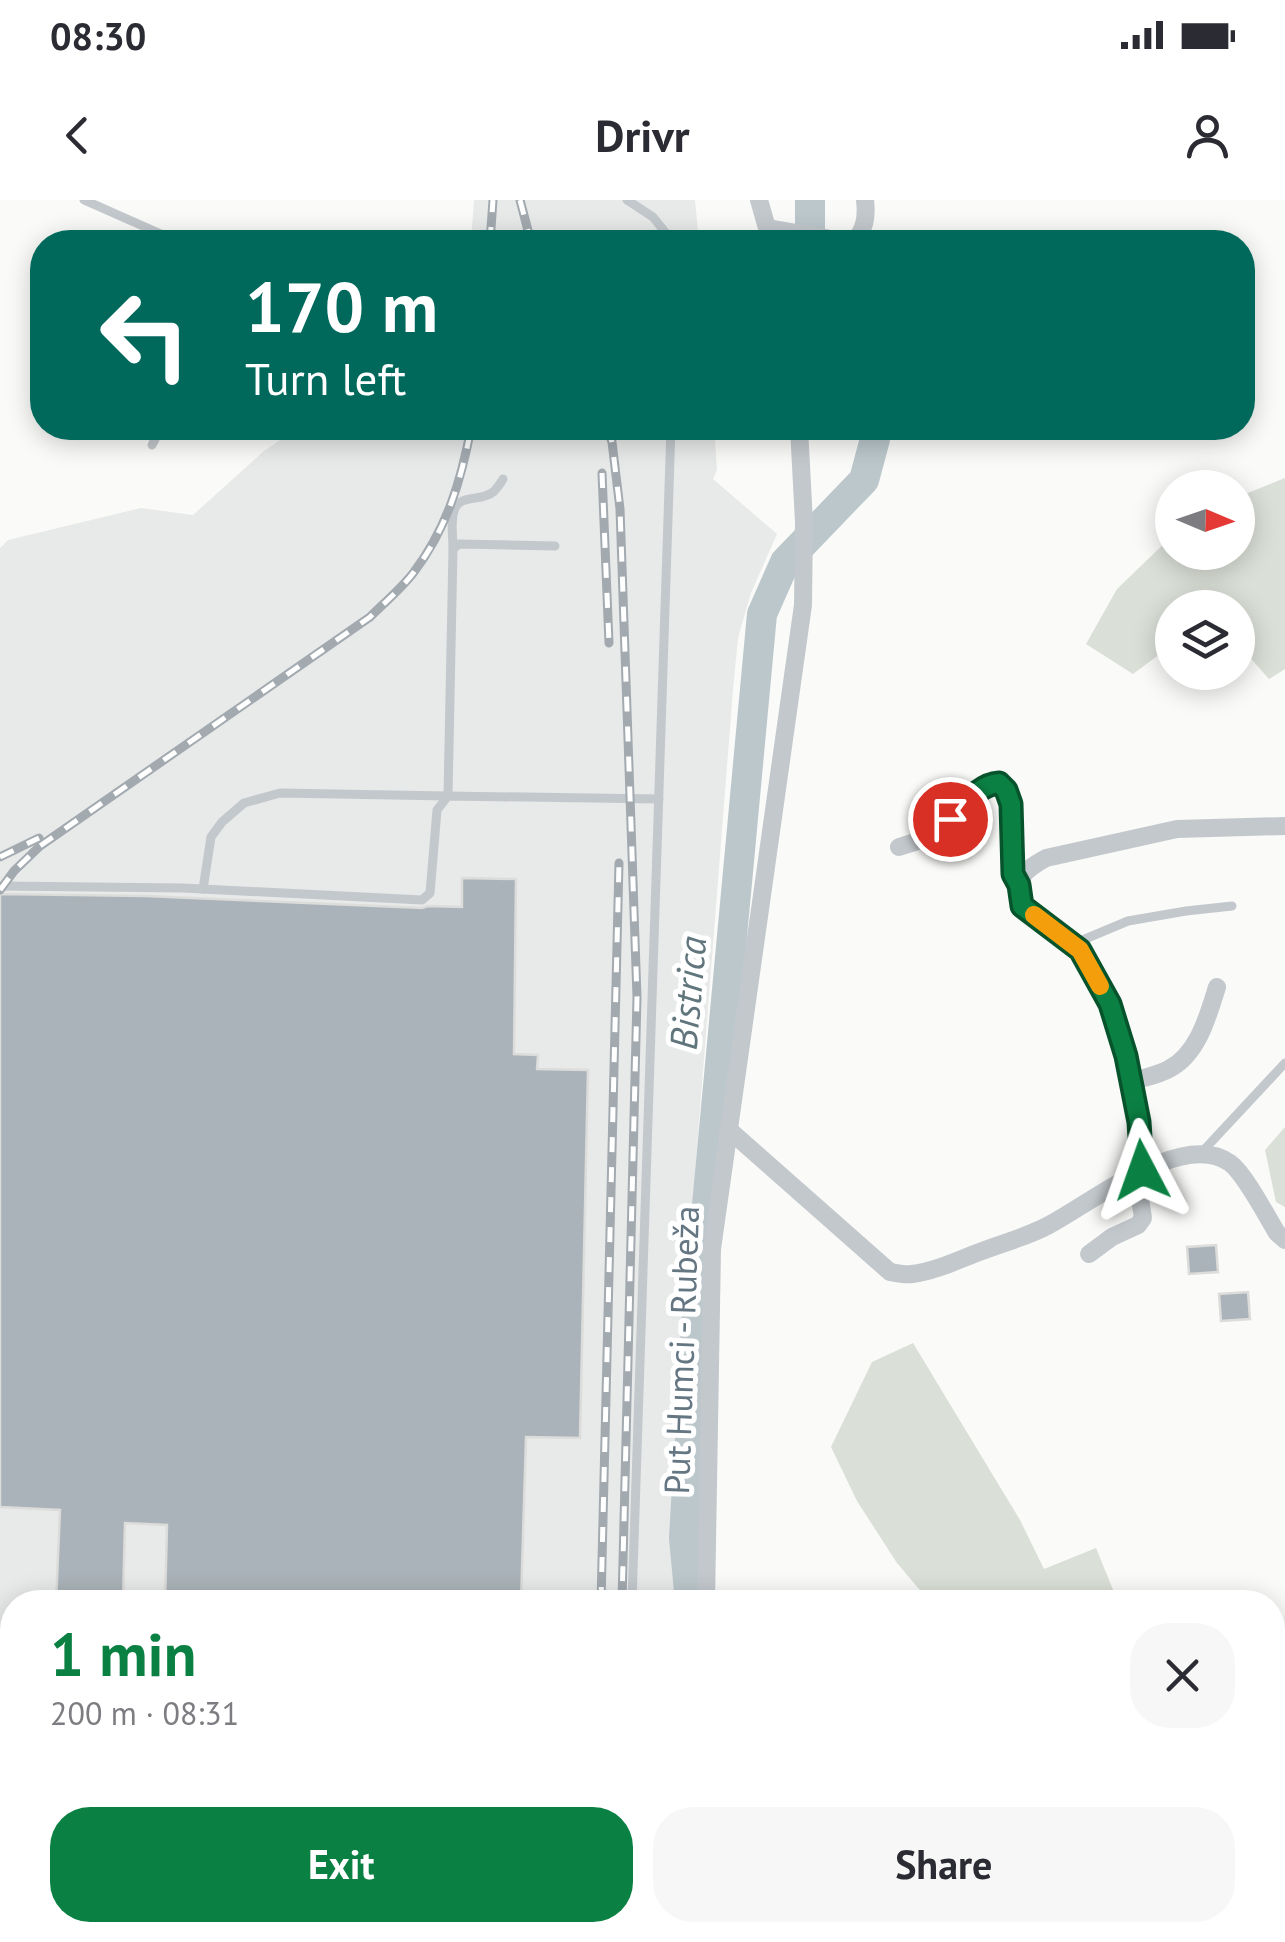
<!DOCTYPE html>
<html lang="en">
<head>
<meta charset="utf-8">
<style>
	:root { --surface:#fff; --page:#f7f7f7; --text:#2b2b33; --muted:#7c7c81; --accent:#0b8043 }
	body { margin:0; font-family:"PT Sans",sans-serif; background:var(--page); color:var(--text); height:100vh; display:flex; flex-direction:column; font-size:38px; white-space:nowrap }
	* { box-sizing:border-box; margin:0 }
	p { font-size:32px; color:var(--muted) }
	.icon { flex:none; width:55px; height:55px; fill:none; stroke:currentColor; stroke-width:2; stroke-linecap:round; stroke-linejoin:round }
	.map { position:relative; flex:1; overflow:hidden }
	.drawer { position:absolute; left:0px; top:1390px; width:1285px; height:352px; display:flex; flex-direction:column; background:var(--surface); border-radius:40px 40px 0 0; box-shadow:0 5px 25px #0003 }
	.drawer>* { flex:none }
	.top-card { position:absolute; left:30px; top:30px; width:1225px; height:210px; border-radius:40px; box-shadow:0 5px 25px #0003; background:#00695c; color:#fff; overflow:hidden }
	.needle { width:65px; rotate:92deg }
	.controls { position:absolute; left:1155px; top:270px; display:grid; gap:20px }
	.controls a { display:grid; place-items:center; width:100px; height:100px; border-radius:50%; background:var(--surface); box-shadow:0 5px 25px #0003; font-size:50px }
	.pin { position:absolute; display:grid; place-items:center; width:85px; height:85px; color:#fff; margin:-42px; border:5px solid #fff; border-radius:50%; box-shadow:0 2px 10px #0007 }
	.me { position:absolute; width:110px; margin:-55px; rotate:356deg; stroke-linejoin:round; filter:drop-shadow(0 0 8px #0008) }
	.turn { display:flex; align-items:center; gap:35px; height:210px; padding:0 50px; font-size:45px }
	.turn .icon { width:130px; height:130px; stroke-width:2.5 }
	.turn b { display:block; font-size:70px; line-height:85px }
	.round { display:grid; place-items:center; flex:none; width:105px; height:105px; border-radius:40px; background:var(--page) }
	.headline { display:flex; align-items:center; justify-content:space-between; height:170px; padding:0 50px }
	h1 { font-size:60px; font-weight:700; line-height:75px; color:var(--accent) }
	.primary-button { display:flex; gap:20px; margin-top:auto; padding:20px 50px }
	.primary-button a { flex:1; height:115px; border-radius:40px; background:var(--accent); color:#fff; font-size:40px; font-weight:700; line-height:115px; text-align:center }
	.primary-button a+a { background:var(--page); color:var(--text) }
	.status { display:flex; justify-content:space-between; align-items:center; height:70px; padding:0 50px; background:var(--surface); direction:ltr }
	.status svg { height:28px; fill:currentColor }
	header { display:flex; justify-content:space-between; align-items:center; height:130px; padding:0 50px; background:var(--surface); font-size:45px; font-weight:700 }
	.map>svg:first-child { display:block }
	.built { fill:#e8e9e9 }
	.green { fill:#dadfd7 }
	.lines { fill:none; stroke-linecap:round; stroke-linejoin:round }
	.river { stroke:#bbc7cb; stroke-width:30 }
	.building { fill:#aab3b9; stroke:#dcdcda; stroke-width:2.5 }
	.lane { stroke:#c3c8cc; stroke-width:9 }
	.street { stroke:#c3c8cc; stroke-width:18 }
	.rail-casing { stroke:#a2aab0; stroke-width:9 }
	.rail { stroke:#fff; stroke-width:5; stroke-dasharray:15; stroke-linecap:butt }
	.route-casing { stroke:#07532c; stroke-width:25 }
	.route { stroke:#0b8043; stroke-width:18 }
	.slow { stroke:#f59e0b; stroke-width:18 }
	.labels { text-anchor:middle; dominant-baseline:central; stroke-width:10; stroke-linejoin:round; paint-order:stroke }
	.street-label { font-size:35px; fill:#657683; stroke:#fff }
	.water-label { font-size:38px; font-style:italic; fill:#60757c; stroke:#fff }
</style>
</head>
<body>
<div class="status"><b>08:30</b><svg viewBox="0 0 49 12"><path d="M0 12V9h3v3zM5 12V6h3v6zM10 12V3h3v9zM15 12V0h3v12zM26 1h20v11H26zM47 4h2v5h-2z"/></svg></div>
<header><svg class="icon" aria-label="back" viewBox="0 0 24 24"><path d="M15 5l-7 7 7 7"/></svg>Drivr<svg class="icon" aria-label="person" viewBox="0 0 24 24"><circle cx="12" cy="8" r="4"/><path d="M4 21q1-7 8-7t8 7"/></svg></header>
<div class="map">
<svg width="1285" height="1742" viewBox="0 0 1285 1742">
	<rect width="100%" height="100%" fill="#fafaf8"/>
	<g class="built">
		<path d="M474,0H695L699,42H471Z"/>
		<path d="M298,228H714L717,270L713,279L777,334L751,393L738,438L733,490L674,1240L680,1402H12V1730H708L691,1742H0V348L8,340L141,308L193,315L264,251Z"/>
	</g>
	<g class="green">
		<path d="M1285,278V469L1269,479L1238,444V408H1172V445L1133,474L1086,444L1117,389L1172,336V352H1238V297Z"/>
		<path d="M1285,927V1007L1276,1002L1265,950Z"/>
		<path d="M913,1143L1020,1320L1044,1369L1096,1348L1118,1402H930L897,1363L857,1301L831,1247L872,1162Z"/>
	</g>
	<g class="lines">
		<g class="river">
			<path d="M810,0V42"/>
			<path d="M690,1402L684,1338L697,1112L762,414L785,362L864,280L875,239L872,228"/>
			<path d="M708,1742L721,1730"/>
		</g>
	</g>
	<g class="building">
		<path d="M462,678L516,679L514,854L538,855L537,869L588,870L580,1238L526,1237L521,1402H165L167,1325L125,1323L123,1402H56L60,1310L0,1307V694L145,696L422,708L428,706L462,707Z"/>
		<path d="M1216,1045L1218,1072L1189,1074L1187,1047Z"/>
		<path d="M1248,1092L1250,1119L1221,1121L1219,1094Z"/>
		<path d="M0,1587H12L11,1625H0Z"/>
	</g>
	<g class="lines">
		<g class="lane">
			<path d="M84,0L179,42"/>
			<path d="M627,0L653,17L673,42"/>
			<path d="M152,245L161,228"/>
			<path d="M453,349C453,338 451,325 453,315C456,292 480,303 493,292C495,291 503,280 503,279"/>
			<path d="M0,686L183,688L422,700L430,693L437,610L448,596L659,599"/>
			<path d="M203,689L211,637L222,622L244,603L280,593L448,596L453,349L459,344L555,346"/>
			<path d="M1073,744L1128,721L1186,711L1232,706"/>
			<path d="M1202,952L1285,863"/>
			<path d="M632,1402L671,228"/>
			<path d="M621,1742L622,1730"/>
		</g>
		<g class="street">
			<path d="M759,0L771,42"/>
			<path d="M768,28L848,42"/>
			<path d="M854,42C865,29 867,17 865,0"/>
			<path d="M899,647L937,635L950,619L984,586L992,582L999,583C1024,611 1003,653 1019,685"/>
			<path d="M1131,882C1143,878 1158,875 1169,869C1198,854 1208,816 1217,787"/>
			<path d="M728,929L890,1072C897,1073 905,1075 912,1074C937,1071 962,1058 985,1050C1006,1042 1029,1036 1049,1025C1091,1003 1183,929 1230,963C1245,974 1266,1015 1277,1033L1285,1040"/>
			<path d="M1142,971L1139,922L1126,856L1110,803L1080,750L1022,706C1013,679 1023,671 1046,658L1177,629L1285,626"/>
			<path d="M1089,1054L1112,1037L1138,1025L1143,1018L1140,999L1128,979"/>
			<path d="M706,1402L712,1049L803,405L804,322L799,228"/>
			<path d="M731,1742L740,1730"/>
			<path d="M819,1742L827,1730"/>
		</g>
		<defs>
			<g id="rail">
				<path d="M520,0L531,42"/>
				<path d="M490,42L493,0"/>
				<path d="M607,228L612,242L620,309L637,797L622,1402"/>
				<path d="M602,273L609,443"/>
				<path d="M0,657L39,638"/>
				<path d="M0,690L14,671L40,646L370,417C384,403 402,388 414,372C447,328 461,281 471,228"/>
				<path d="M601,1402L619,663"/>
				<path d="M592,1742L593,1730"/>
				<path d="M613,1742V1730"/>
			</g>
		</defs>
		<use href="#rail" class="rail-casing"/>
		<use href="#rail" class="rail"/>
	</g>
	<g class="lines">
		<defs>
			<path id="route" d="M950,619C964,606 979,584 999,583L1006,590L1011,604L1013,674L1019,685L1022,706L1080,750L1110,804L1126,856L1139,922L1142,970"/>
		</defs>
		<use href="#route" class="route-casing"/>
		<use href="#route" class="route"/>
		<path class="slow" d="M1034,715L1080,750L1100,786"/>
	</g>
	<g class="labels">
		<g class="street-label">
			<text transform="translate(681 1150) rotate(-88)">Put Humci - Rubeža</text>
		</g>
		<g class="water-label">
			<text transform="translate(687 793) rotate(-85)">Bistrica</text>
		</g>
	</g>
</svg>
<div class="controls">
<a><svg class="needle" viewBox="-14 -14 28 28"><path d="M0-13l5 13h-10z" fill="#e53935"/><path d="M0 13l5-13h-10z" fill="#7c7c81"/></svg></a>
<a><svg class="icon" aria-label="layers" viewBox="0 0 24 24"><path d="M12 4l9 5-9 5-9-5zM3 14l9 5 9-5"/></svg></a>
</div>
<div class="pin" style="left:950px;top:619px;background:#d93025"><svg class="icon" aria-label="arrive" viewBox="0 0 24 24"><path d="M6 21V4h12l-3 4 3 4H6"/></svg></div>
<svg class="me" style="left:1142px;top:970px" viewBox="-20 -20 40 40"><path d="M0-17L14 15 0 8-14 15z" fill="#0b8043" stroke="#fff" stroke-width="4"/></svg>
<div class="top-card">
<div class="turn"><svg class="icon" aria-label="left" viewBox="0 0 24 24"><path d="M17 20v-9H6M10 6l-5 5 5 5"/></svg><div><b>170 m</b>Turn left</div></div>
</div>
<section class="drawer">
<div class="headline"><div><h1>1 min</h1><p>200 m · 08:31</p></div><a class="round"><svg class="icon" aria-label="close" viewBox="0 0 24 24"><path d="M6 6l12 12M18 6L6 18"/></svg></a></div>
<div class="primary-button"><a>Exit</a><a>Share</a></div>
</section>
</div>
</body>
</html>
